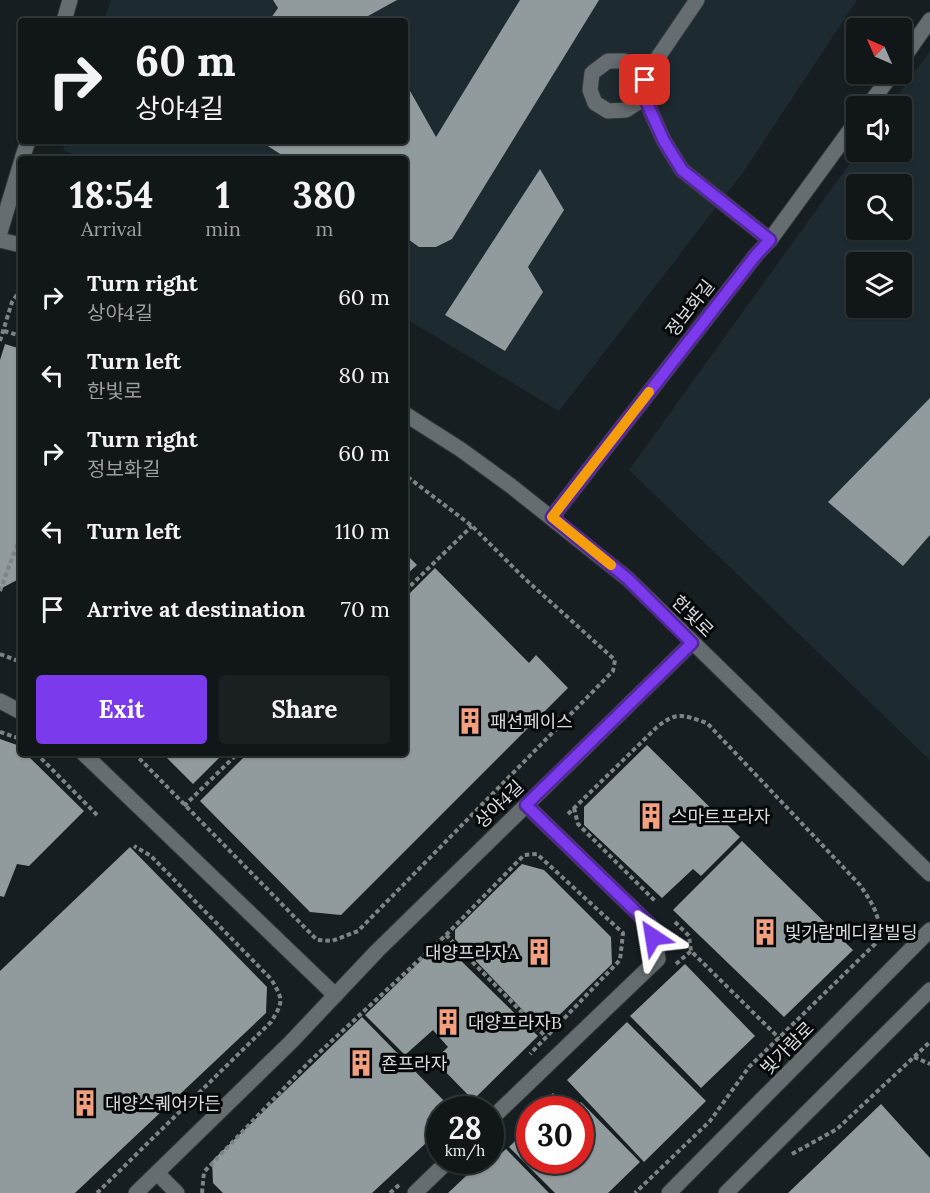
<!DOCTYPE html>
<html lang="en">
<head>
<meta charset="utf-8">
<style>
	:root { --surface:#111619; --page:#1a1f22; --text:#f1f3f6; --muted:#9c9fa2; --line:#303538; --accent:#7c3aed }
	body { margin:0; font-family:Lora,"Noto Sans KR",serif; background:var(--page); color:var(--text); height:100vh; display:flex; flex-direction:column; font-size:22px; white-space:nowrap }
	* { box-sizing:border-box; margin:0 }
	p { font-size:20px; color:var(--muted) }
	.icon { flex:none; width:33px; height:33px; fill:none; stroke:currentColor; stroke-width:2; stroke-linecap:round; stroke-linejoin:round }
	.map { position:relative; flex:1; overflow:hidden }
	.sheet { position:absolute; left:18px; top:156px; width:390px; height:600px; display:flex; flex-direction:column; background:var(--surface); border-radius:6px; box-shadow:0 2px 4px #0004,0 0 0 2px var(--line) }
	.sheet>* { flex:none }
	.hud { position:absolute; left:18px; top:18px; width:390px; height:126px; border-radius:6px; box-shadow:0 2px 4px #0004,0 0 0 2px var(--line); background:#111619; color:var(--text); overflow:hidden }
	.needle { width:39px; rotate:315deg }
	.controls { position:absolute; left:846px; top:18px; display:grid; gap:12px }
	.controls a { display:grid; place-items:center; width:66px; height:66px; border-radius:6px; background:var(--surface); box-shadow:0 2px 4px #0004,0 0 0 2px var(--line); font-size:30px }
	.speed { position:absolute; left:426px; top:1096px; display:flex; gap:12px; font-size:30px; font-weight:700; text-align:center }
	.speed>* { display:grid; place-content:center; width:78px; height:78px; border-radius:50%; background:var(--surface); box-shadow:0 2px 4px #0004,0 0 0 2px var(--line); line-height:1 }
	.speed small { font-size:15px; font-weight:400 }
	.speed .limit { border:9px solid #d22; background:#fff; color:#111 }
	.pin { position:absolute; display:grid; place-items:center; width:51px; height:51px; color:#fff; margin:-26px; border-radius:12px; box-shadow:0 3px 9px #0006 }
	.me { position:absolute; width:66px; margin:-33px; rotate:327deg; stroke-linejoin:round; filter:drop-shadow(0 0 4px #0008) }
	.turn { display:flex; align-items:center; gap:21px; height:126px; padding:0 18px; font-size:27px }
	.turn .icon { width:78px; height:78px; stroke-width:2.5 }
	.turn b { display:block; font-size:42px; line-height:51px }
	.eta { display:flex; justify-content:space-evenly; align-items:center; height:102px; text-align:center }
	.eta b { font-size:36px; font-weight:700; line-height:42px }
	.primary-button { display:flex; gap:12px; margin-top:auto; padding:12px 18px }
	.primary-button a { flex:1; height:69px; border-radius:6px; background:var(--accent); color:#fff; font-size:24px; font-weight:700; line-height:69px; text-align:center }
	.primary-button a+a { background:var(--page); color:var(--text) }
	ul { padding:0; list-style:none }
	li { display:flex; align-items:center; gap:18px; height:78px; padding:0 18px }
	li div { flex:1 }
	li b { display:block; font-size:22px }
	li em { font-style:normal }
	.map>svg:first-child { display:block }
	.built { fill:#1d2b30; fill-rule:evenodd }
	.building { fill:#919a9d }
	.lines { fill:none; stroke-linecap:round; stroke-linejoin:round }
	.minor-casing { stroke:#333739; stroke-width:17 }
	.tertiary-casing { stroke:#333739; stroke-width:17 }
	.secondary-casing { stroke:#333739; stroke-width:17 }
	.path { stroke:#7e8486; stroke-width:4; stroke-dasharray:4.5 3; stroke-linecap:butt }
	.minor { stroke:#656d70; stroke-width:15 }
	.tertiary { stroke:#656d70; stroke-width:15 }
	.secondary { stroke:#656d70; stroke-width:15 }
	.route-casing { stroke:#51269a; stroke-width:15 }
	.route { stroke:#7c3aed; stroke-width:10 }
	.slow { stroke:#f59e0b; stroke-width:10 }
	.labels { text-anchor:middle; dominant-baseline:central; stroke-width:6; stroke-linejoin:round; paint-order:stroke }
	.street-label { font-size:18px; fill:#d8ddde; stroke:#060809 }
	.poi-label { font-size:18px; fill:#d8ddde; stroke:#060809; text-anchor:start }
</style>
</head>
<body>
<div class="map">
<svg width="930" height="1193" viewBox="0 0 930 1193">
	<rect width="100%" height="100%" fill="#171e21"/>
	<g class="built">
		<path d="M111,0H857L744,171L559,411L405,318V159H85L63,150L66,141H405V21H104Z"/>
		<path d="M930,51V760L629,470L858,152H902V106H890ZM856,184H902V230H856ZM856,262H902V308H856Z"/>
	</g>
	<g class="building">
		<path d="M273,0H397L368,16L371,21H269L278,8Z"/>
		<path d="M520,0H599L452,239L436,247H419L405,237V159H288L260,141H405V82L436,137Z"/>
		<path d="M540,169L564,210L528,267L543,292L505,351L445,315Z"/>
		<path d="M5,344L21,349V578L0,589V360Z"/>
		<path d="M930,398V535L903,566L828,502Z"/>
		<path d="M405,553L417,565L405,576Z"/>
		<path d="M435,568L529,663L536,655L568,688L341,915L310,912L200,801L248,753H405V598Z"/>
		<path d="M0,739L17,745L21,749V753H25L84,811L29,866L17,864L4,897L0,896Z"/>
		<path d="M647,745L740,837L701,876L693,869L662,898L584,825V807Z"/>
		<path d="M162,753H224L193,784Z"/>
		<path d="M742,841L853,950L784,1017L673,910Z"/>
		<path d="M130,847L267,987L266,1013L75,1193H0V971Z"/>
		<path d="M522,864L544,870L611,937L612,964L551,1023L533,1021L455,939V930Z"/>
		<path d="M434,948L450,950L538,1036L473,1100L434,1060L448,1047L433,1030L405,1055L365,1015Z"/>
		<path d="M685,964L755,1036L701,1088L630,1016Z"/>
		<path d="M362,1017L451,1108L448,1110H440V1118L434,1123L439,1131L372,1193H223L213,1183L212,1161Z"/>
		<path d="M627,1022L706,1101L644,1162L567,1080Z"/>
		<path d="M553,1093L570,1110H535Z"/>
		<path d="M581,1102L640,1162L608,1193H555L509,1147L522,1134L516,1128L530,1115V1161H580V1110H573Z"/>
		<path d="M881,1104L930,1158V1193H788Z"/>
		<path d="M506,1149L549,1193H448L482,1161L492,1162Z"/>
	</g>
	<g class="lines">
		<defs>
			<g id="minor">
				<path d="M697,0L650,69L641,90L664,141L682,170L770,240"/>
				<path d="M645,98L626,110L608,111L595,103L590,90L592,73L608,61H624L645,80"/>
				<path d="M0,701L21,712"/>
				<path d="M83,753L335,995"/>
				<path d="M490,1120L658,959L653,928L526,805"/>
				<path d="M157,1173L177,1193"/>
				<path d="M136,1193L291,1042L377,951L692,643"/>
				<path d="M415,1193L448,1161"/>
			</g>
			<g id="tertiary">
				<path d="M64,21L70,0"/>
				<path d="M902,60L930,20"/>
				<path d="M868,106L892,74"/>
				<path d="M22,159L28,141"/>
				<path d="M0,232L21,163"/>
				<path d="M0,240L21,245"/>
				<path d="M405,414L460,449L511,486L628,579L930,874"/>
				<path d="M552,517L756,255L770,240L856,122"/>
			</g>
			<g id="secondary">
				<path d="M669,1193L930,930"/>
				<path d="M726,1193L930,990"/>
			</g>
		</defs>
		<use href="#minor" class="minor-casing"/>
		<use href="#tertiary" class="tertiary-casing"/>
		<use href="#secondary" class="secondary-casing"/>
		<g class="path">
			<path d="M4,331L21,336"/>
			<path d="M0,341L12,302L21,289"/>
			<path d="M0,591L21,534"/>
			<path d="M405,591L472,526"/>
			<path d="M0,654L21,662"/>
			<path d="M0,732L21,739"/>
			<path d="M36,753L98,816"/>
			<path d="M134,753L317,940L332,941L358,931L613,671L615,660L523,577L472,526L405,475"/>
			<path d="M184,806L238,753"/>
			<path d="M574,808L578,824L656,902"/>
			<path d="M568,814L657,727C677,711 683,715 707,723L860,885C872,903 886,923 875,944L749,1067L710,1121L635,1193"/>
			<path d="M675,922L689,936L691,951L779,1038"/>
			<path d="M446,935L546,1037"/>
			<path d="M676,964L691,951"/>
			<path d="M914,1057L930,1064"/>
			<path d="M792,1154L837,1129L930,1042"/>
			<path d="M97,1193L271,1022C284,1001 283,999 271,979L151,856L134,846"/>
			<path d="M202,1193L204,1172L309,1062L446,935L524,855L537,854L623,933L620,960L530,1054"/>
			<path d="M390,1193L399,1185"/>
		</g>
		<use href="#minor" class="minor"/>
		<use href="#tertiary" class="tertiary"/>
		<use href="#secondary" class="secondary"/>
	</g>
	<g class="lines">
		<defs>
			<path id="route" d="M645,80L641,90L664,141L682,170L770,240L756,255L552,517L628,579L692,643L526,805L653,928V937"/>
		</defs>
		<use href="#route" class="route-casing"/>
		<use href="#route" class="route"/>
		<path class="slow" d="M611,565L552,517L649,392"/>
	</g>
	<defs>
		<symbol id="building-bare" viewBox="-9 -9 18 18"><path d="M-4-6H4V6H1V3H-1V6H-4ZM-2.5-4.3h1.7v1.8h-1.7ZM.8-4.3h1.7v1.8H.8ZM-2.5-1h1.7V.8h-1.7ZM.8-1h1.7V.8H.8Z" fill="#f2a07f" stroke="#060809" stroke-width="2.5" paint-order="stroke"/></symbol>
	</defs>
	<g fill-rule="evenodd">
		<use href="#building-bare" x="451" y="702" width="38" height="38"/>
		<use href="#building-bare" x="632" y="797" width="38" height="38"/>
		<use href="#building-bare" x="746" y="913" width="38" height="38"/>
		<use href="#building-bare" x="520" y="933" width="38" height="38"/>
		<use href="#building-bare" x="429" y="1003" width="38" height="38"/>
		<use href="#building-bare" x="342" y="1044" width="38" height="38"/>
		<use href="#building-bare" x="66" y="1084" width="38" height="38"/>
	</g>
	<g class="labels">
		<g class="street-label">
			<text transform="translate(690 308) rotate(-52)">정보화길</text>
			<text transform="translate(693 616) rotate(45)">한빛로</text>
			<text transform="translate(499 804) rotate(-44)">상야4길</text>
			<text transform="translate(787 1048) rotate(-45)">빛가람로</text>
		</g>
		<g class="poi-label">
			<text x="490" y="721">패션페이스</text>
			<text x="671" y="816">스마트프라자</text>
			<text x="785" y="932">빛가람메디칼빌딩</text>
			<text x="519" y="952" text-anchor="end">대양프라자A</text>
			<text x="468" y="1022">대양프라자B</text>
			<text x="381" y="1063">죤프라자</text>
			<text x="105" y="1103">대양스퀘어가든</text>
		</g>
	</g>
</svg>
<div class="controls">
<a><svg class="needle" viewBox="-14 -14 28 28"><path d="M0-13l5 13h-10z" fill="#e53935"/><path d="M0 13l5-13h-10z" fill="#9c9fa2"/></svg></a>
<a><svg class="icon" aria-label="sound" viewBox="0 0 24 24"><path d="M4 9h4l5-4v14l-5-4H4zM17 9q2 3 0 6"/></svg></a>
<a><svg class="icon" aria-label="search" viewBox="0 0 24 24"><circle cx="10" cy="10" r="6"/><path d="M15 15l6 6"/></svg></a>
<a><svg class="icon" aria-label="layers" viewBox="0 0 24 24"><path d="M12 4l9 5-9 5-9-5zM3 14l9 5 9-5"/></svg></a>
</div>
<div class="speed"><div>28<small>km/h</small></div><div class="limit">30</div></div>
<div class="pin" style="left:645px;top:80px;background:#d93025"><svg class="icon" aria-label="arrive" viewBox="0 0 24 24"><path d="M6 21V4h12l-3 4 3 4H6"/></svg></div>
<svg class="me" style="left:653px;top:937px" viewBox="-20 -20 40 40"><path d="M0-17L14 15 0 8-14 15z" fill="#7c3aed" stroke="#fff" stroke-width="4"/></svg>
<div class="hud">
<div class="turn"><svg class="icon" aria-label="right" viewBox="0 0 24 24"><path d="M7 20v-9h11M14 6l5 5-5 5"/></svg><div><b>60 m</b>상야4길</div></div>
</div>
<section class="sheet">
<div class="eta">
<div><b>18:54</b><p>Arrival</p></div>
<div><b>1</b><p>min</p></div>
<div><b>380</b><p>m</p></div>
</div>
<ul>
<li><svg class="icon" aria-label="right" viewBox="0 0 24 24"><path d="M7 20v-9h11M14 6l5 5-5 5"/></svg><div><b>Turn right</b><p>상야4길</p></div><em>60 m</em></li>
<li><svg class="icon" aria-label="left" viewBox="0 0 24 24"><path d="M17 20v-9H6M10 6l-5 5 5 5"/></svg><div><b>Turn left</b><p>한빛로</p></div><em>80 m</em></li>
<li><svg class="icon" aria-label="right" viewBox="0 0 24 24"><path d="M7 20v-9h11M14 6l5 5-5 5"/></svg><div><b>Turn right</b><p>정보화길</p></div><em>60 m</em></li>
<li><svg class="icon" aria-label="left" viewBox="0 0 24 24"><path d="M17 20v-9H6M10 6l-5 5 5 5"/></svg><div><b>Turn left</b></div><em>110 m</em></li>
<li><svg class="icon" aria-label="arrive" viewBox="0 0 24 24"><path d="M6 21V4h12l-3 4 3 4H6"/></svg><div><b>Arrive at destination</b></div><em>70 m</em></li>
</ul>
<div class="primary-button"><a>Exit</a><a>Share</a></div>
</section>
</div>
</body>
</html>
